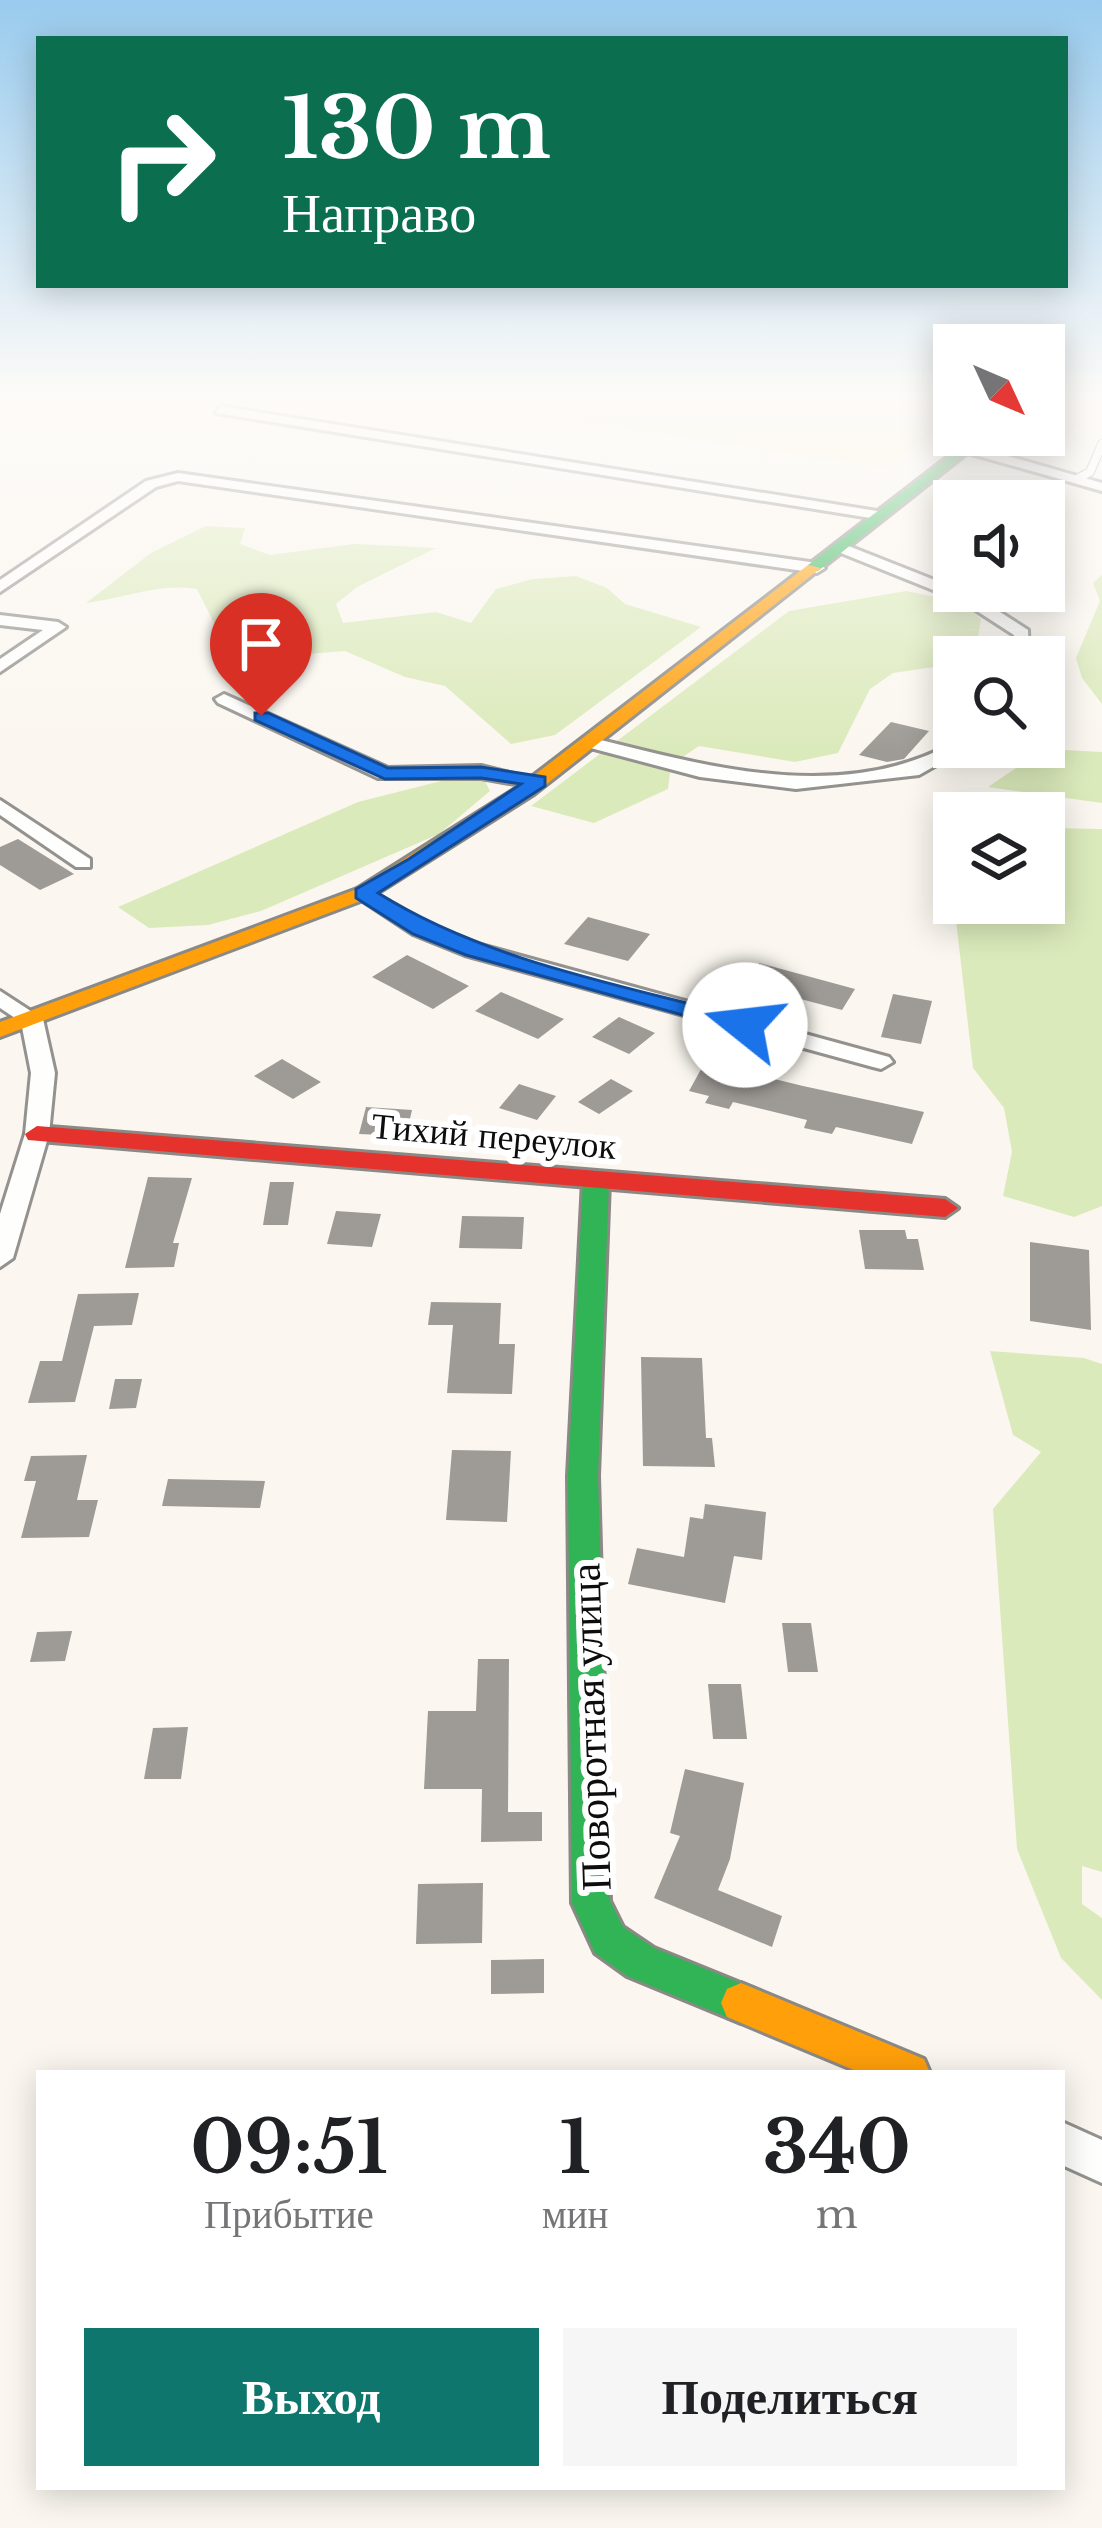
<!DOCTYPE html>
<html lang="ru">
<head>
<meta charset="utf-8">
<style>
	:root { --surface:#fff; --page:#f6f6f6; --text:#202124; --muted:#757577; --accent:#0f766e }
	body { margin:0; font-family:"Libre Baskerville",serif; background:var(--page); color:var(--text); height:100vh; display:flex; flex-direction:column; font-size:45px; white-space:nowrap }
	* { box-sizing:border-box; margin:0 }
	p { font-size:39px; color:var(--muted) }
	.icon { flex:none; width:66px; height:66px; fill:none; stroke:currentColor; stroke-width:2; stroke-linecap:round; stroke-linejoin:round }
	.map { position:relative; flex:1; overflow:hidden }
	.panel { position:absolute; left:36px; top:2070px; width:1029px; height:420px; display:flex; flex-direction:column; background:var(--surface); border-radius:0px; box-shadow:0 6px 30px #0003 }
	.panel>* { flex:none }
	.guide { position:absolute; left:36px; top:36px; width:1032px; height:252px; border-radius:0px; box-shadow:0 6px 30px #0003; background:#0b6e4f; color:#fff; overflow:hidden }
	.needle { width:78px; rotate:134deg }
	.fabs { position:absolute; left:933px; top:324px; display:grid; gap:24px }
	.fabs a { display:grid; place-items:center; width:132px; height:132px; border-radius:0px; background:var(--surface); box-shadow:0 6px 30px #0003; font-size:60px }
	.pin { position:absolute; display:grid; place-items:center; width:102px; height:102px; color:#fff; margin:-123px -51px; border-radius:50% 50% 50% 0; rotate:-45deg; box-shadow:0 0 12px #0007 }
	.pin .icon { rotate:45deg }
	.me { position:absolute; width:132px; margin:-66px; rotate:286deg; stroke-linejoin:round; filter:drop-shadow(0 0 9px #0008) }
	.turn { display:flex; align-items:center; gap:42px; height:252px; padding:0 48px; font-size:54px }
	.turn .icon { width:156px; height:156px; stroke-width:2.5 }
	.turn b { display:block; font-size:84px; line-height:102px }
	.eta { display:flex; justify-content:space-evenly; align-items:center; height:204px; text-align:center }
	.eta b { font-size:72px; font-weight:700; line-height:84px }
	.button { display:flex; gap:24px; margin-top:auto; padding:24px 48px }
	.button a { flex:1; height:138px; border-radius:0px; background:var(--accent); color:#fff; font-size:48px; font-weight:700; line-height:138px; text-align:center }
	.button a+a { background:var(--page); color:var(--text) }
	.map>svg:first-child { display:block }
	.farmland { fill:#f9f2db }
	.forest { fill:#dbeabb }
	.building { fill:#9e9a96 }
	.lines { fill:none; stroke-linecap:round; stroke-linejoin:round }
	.lane-casing { stroke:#94928f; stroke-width:10 }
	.street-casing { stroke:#94928f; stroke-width:6 }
	.fast-casing { stroke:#8b8986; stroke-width:6 }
	.slow-casing { stroke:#8b8986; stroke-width:6 }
	.jam-casing { stroke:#8b8986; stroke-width:6 }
	.lane { stroke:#fefefd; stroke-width:8 }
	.street { fill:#fefefd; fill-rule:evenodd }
	.fast { fill:#30b455; fill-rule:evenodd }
	.slow { fill:#ff9f0a; fill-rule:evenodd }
	.jam { fill:#e5322d; fill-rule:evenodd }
	.route { fill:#1a73e8; stroke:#114b97; stroke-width:3 }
	.labels { text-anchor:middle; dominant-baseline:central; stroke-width:12; stroke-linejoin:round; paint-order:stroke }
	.street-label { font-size:36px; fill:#0d0d0d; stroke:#fff }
	.near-street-label { font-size:42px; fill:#0d0d0d; stroke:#fff }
</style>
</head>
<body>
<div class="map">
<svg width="1102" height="2528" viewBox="0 0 1102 2528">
	<rect width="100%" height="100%" fill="#fbf7f0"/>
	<path class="farmland" d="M424,397H954V417L885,468Z"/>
	<g class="forest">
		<path d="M206,526L245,528L240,544L270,555L354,544L436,548L357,587L336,604L343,623L436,612L471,623L496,589L533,579L576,576L607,588L625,604L701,627L555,735L511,744L445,686L405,677L345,651L258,658L226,647L197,589C158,583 126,598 86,603L151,553Z"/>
		<path d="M1102,575V704L1082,678L1076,658L1100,601L1093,583Z"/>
		<path d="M906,591L961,602L981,619L978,637L934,667L893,673L870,689L838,753L795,762L699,746L671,765L668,789L594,823L531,806L789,611Z"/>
		<path d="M1009,747L1102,752V803L988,787L1016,768Z"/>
		<path d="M457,777L484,779L490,791L439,834L261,911L208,925L149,928L118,907L358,802Z"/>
		<path d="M1044,828L1102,829V1206L1074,1217L1003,1196L1012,1152L1004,1108L973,1068L953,894L954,903H1044Z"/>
		<path d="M990,1351L1084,1358L1102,1364V1872L1082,1866V1904L1102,1918V2000L1061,1958L1017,1849L993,1509L1041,1452L1013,1435Z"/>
	</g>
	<g class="building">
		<path d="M891,722L929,731L904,759L887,762L859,755Z"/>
		<path d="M18,839L74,874L40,890L0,865V847Z"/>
		<path d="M588,917L650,934L628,961L564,944Z"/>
		<path d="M407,955L469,986L433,1009L372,977Z"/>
		<path d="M759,963L855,989L842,1010L744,984Z"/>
		<path d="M501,992L564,1019L538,1039L475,1011Z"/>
		<path d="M893,994L932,1001L921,1044L881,1037Z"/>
		<path d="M619,1017L655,1033L629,1054L592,1037Z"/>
		<path d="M282,1059L321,1082L293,1099L254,1076Z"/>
		<path d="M705,1062L803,1086L924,1112L912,1144L836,1127L832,1134L804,1128L807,1120L733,1102L729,1109L705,1103L709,1096L689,1091Z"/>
		<path d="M611,1079L633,1091L599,1114L578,1102Z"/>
		<path d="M519,1084L556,1096L537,1120L499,1108Z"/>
		<path d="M366,1107L412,1110L406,1136L359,1134Z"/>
		<path d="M148,1177L192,1178L173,1243H179L174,1267L125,1268Z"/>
		<path d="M270,1182H294L288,1225H263Z"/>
		<path d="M336,1211L381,1214L372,1247L327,1244Z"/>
		<path d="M462,1216L524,1217L522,1249L459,1248Z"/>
		<path d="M859,1230H905L907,1239H918L924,1270L865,1269Z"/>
		<path d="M1030,1242L1089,1250L1091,1330L1030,1321Z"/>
		<path d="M139,1293L132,1325L94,1326L75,1402L28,1403L40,1361H62L78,1294Z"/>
		<path d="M431,1302L501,1303L499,1344H515L512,1394L447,1393L453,1325H428Z"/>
		<path d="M641,1357L702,1358L706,1438H712L715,1467L643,1466Z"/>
		<path d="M115,1379H142L136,1408L109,1409Z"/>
		<path d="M452,1450L511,1451L507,1522L446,1520Z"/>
		<path d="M87,1455L77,1500H98L89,1537L21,1538L36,1481H24L31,1456Z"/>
		<path d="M168,1479L265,1481L260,1508L162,1506Z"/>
		<path d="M705,1504L766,1512L762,1560L734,1556L725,1603L628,1584L637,1548L684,1557L690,1517L703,1519Z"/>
		<path d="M782,1623H811L818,1672H788Z"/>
		<path d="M72,1631L65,1661L30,1662L37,1632Z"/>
		<path d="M478,1659H509L508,1812H542V1841L481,1842L482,1789H424L428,1711H476Z"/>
		<path d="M708,1684H741L747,1739H713Z"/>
		<path d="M188,1727L181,1779H144L153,1728Z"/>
		<path d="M685,1769L744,1783L730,1859L718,1890L782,1916L772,1947L654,1898L680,1836L670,1833Z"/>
		<path d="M483,1883L482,1943L416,1944L418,1884Z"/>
		<path d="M544,1959V1993L491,1994V1960Z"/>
	</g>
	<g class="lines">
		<defs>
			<path id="lane" d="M1077,479L1090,472L1102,444"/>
			<g id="street">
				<path d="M220,406L877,511L884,515L877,519L216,413Z"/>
				<path d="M966,444L1102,483V491L961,451Z"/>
				<path d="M178,473L817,563L825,568L817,573L178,481L156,487L0,592V580L146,481Z"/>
				<path d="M836,545H846L975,596L1028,630L1029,657H1013L1014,635L963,602L836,551Z"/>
				<path d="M0,615L58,622L66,627L0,672V659L43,630L0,625Z"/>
				<path d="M224,694L388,768L481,766L547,782L538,788L481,778H378L218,703L215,699Z"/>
				<path d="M589,737C706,766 840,805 953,743L954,747H968L919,775L796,789L700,777L583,746V738Z"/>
				<path d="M0,800L90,859V867H76L0,815Z"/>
				<path d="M364,887L429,924L481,945L889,1057L893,1062L881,1069L873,1067L465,955L413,934L357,897V889Z"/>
				<path d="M0,991L43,1019L55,1073L49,1134L13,1258L0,1267V1214L25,1134L31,1073L21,1022L0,1008Z"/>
				<path d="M1062,2122L1102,2140V2183L1062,2165Z"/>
			</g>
			<g id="fast">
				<path d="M976,435H990L818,571H808V565Z"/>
				<path d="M596,1173L609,1181L598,1476L610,1901L623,1927L654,1948L755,1989L761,2003L755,2017L741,2023L627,1976L595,1953L572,1903L568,1476L583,1181Z"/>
			</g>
			<g id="slow">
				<path d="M808,565L821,568L534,794L371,897L0,1037V1022L357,889L520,786Z"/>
				<path d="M741,1983L924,2059L930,2073H861L727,2017L721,2003L727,1989Z"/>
			</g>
			<path id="jam" d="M37,1126L945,1199L958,1208L945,1217L28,1140L25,1134Z"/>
		</defs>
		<use href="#lane" class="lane-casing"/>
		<use href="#street" class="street-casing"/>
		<use href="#fast" class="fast-casing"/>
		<use href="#slow" class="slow-casing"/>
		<use href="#jam" class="jam-casing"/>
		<use href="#lane" class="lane"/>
		<use href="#street" class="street"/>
		<use href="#fast" class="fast"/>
		<use href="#slow" class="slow"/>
		<use href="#jam" class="jam"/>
	</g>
	<linearGradient id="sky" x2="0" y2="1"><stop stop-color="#99cbee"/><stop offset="0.53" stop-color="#fdfbf8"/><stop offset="1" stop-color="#fdfbf8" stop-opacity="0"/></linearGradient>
	<rect width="1102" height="751" fill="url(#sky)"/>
	<path class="route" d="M255,713H268L388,768L481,767L545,777V786L378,893C490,963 627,986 753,1020L756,1025L745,1032L737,1030L466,955L413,934L356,898V889L409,859L521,784L481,778L385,779L255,720Z"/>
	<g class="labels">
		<g class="street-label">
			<text transform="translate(494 1136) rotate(5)">Тихий переулок</text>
		</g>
		<g class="near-street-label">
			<text transform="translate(590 1727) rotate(-92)">Поворотная улица</text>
		</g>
	</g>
</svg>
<div class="fabs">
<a><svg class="needle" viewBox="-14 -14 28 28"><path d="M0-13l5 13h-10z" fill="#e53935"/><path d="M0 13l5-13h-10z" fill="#757577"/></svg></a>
<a><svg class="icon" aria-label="sound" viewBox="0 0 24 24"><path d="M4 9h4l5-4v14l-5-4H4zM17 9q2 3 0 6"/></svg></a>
<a><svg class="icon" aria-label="search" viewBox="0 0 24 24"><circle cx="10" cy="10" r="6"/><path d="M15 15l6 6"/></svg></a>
<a><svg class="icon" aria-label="layers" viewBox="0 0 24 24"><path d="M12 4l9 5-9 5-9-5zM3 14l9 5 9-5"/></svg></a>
</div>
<div class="pin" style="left:261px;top:716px;background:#d93025"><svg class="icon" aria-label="arrive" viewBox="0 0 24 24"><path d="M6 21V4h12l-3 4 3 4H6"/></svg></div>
<svg class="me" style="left:745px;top:1025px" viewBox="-20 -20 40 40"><circle r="19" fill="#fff"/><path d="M0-13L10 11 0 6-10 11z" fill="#1a73e8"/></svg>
<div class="guide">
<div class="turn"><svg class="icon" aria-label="right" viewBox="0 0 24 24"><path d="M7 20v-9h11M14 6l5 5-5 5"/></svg><div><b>130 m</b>Направо</div></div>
</div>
<section class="panel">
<div class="eta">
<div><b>09:51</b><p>Прибытие</p></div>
<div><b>1</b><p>мин</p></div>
<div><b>340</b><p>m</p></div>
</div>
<div class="button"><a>Выход</a><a>Поделиться</a></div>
</section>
</div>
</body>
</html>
